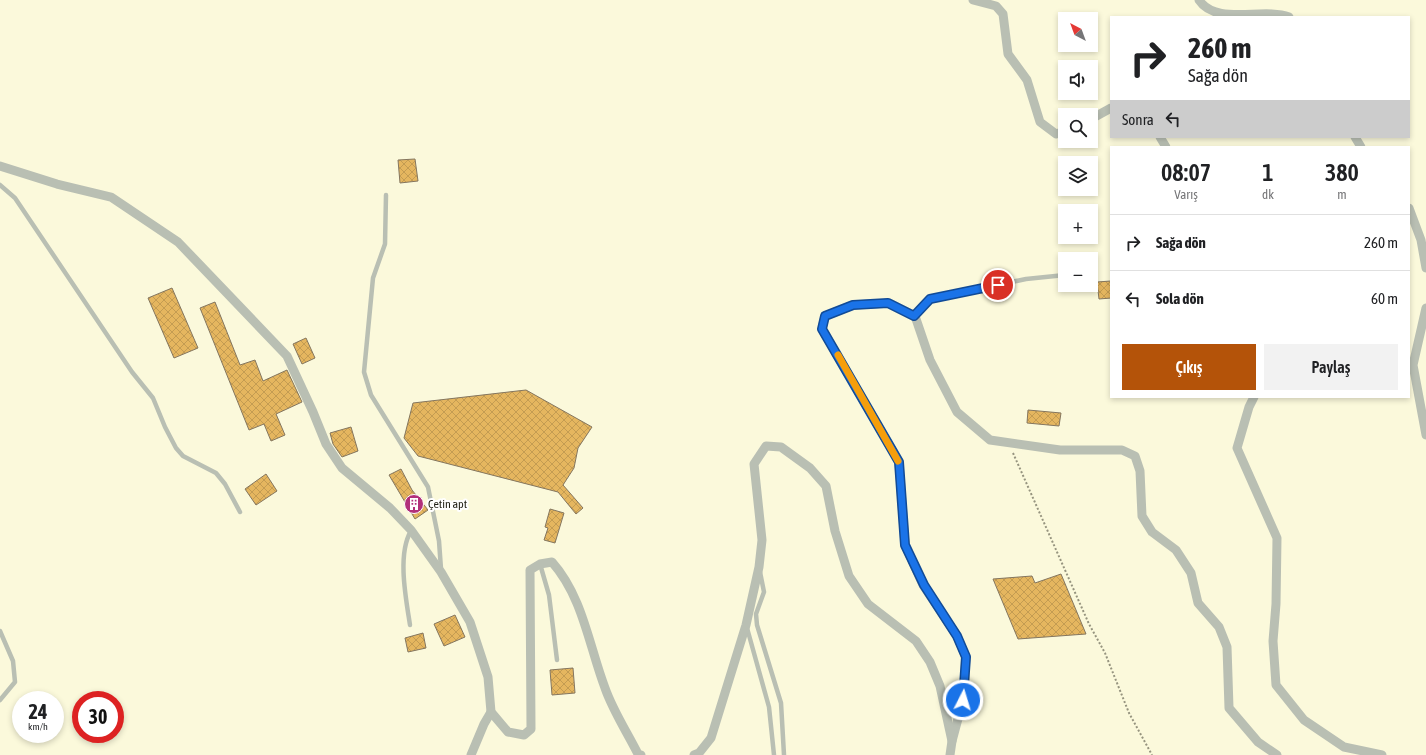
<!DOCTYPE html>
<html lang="tr">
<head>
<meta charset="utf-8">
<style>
	:root { --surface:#fff; --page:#f2f2f2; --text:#202124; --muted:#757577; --line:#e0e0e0; --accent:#b45309 }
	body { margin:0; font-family:"Asap Condensed",sans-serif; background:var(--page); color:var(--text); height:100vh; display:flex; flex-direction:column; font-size:15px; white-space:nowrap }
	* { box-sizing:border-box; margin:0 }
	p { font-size:13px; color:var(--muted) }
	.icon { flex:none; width:22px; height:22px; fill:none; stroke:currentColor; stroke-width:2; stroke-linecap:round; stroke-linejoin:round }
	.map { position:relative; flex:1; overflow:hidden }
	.drawer { position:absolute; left:1110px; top:146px; width:300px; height:252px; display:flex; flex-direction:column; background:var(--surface); border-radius:0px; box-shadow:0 2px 6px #0003 }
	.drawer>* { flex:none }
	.hud { position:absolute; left:1110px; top:16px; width:300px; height:122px; border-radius:0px; box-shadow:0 2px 6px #0003; background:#fff; color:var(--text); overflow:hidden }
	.needle { width:26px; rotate:319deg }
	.tools { position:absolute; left:1058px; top:12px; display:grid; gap:8px }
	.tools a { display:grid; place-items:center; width:40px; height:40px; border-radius:0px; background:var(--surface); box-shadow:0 2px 6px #0003; font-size:20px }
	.speed { position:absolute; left:12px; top:691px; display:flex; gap:8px; font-size:20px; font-weight:700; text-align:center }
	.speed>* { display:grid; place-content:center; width:52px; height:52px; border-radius:50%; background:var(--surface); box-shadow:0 2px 6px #0003; line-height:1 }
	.speed small { font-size:10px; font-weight:400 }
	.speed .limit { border:6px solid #d22; background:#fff; color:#111 }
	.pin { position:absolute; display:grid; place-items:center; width:34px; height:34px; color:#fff; margin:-17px; border:2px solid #fff; border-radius:50%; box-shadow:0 1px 4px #0007 }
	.me { position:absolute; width:44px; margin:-22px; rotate:5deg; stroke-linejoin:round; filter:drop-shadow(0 0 3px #0008) }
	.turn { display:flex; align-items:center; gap:14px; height:84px; padding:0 12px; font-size:18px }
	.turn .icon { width:52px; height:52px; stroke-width:2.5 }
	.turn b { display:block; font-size:28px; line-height:34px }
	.then { display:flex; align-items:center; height:38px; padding:0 12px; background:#0003; gap:8px; font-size:15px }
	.eta { display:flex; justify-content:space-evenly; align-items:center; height:68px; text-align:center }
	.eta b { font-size:24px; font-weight:600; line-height:28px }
	.primary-button { display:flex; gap:8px; margin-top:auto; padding:8px 12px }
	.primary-button a { flex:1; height:46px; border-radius:0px; background:var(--accent); color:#fff; font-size:16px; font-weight:600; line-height:46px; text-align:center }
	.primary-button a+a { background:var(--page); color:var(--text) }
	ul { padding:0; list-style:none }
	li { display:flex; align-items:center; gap:12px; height:56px; padding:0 12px; border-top:1px solid var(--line) }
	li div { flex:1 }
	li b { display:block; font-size:15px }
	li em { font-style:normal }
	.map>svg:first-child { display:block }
	.building { fill:url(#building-cross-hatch); stroke:#84765f }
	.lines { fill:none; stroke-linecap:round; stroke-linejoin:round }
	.path { stroke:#96947f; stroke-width:2; stroke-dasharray:2 2; stroke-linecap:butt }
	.lane { stroke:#b9bfb3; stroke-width:4.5 }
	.street { stroke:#b9bfb3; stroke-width:9 }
	.route-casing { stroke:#114b97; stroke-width:10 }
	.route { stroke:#1a73e8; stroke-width:7 }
	.slow { stroke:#f59e0b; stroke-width:7 }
	.labels { text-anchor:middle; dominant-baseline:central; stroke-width:4; stroke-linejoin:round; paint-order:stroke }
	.poi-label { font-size:12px; fill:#201f14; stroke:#fff; text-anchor:start }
</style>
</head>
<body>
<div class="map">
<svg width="1426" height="755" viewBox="0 0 1426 755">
	<defs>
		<pattern id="building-cross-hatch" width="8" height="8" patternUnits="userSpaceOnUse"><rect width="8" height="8" fill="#e5b65f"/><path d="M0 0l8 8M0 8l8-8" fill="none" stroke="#c49c52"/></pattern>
	</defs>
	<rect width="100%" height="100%" fill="#fbf9db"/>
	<g class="building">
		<path d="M415,159L418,181L400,183L398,160Z"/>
		<path d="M1111,281V298L1099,299L1097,282Z"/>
		<path d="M172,288L198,348L174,358L148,298Z"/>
		<path d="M215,302L240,365L255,360L263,381L287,370L302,402L276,414L285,435L271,441L264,424L249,430L200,308Z"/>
		<path d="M306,338L315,358L302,364L293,344Z"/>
		<path d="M526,390L592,427L578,448L574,468L563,485L583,508L576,514L558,492L418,456L404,438L413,403Z"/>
		<path d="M1028,410L1061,413L1059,426L1027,423Z"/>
		<path d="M351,427L358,451L342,457L333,444L330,433Z"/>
		<path d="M401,469L412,490L428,510L415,519L389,475Z"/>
		<path d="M266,474L277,491L256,505L245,489Z"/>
		<path d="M550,509L564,513L555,543L544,540L548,528L545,527Z"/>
		<path d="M1061,574L1086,634L1018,639L993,579L1032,576L1035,583Z"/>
		<path d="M455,615L465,637L444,646L434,624Z"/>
		<path d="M423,633L426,648L408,652L405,638Z"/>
		<path d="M573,668L575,693L552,695L550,670Z"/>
	</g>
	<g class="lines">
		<path class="path" d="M1013,453L1089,624L1105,653L1129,713L1152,755"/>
		<g class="lane">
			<path d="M0,185L15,198L132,372L153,398L165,427L176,448L183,456L216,473L225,484L240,512"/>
			<path d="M386,195L385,244L373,278L364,372L371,395L428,487L439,541L441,569"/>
			<path d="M915,316L930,299L1026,279L1065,275"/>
			<path d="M540,564L549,595L557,660"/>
			<path d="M760,572L764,592L756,614L757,625L781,703L784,755"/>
			<path d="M410,625C406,599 397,554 411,531"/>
			<path d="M747,628L769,707L774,755"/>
			<path d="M0,631L13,661L15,682L0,700"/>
		</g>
		<g class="street">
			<path d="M973,0L996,6L1003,14L1008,54L1027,80L1040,122L1056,134L1065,131"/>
			<path d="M1199,0C1216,26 1263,7 1289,17"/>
			<path d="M1091,119L1111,108"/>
			<path d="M1160,137L1166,147"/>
			<path d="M1355,137L1361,147"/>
			<path d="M0,166L57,184L111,197L178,242L287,356L313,412L326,444L342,468L390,508L411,530L441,572L470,622L488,677L491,712L508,732L524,735L531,729L530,570L540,564L552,562C583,597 589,646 605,688C613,711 627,732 638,754L641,755"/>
			<path d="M1409,208L1421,240L1426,268"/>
			<path d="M1426,308L1413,365L1426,435"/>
			<path d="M1254,397L1249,407L1237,448L1277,538L1276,604L1273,641L1276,685L1304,720L1344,747L1382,755"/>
			<path d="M952,741L963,700L966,657L957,636L923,585L905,545L899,462L822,329L825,316L853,305L889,303L915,316L930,360L957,412L990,440L1060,450H1122L1135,456L1140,471L1142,516L1152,532L1176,550L1191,573L1198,603L1219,627L1227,647L1229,708L1258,742L1277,755"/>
			<path d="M471,755L484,724L491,712"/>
			<path d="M694,755L699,753L711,738L746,625L759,567L762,540L754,464L766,446L781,447L810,468L826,486L835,531L849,576L868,604L916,641L930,662L940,686L952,741L950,755"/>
		</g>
	</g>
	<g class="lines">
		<defs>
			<path id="route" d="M963,700L966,657L957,636L924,585L905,545L899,462L822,329L825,316L853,305L888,303L914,316L930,299L998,285"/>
		</defs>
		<use href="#route" class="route-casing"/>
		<use href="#route" class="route"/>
		<path class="slow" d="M838,355L898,461"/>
	</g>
	<defs>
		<symbol id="building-disc" viewBox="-11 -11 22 22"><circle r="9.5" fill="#b2307a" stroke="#fff"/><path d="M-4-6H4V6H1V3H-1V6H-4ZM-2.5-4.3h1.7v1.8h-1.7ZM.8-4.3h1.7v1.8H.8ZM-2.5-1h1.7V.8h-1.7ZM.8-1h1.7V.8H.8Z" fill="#fff"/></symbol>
	</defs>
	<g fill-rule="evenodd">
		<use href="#building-disc" x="403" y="493" width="22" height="22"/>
	</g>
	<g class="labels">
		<g class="poi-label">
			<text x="428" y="504">Çetin apt</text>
		</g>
	</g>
</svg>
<div class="tools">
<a><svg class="needle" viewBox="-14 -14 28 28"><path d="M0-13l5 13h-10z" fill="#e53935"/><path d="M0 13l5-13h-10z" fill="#757577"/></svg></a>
<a><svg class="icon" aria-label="sound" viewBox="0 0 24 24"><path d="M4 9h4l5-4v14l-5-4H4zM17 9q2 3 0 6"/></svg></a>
<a><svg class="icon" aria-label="search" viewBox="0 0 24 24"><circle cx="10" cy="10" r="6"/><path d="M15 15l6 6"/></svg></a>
<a><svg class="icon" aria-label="layers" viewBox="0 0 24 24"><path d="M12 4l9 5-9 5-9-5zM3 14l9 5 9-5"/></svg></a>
<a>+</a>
<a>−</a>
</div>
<div class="speed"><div>24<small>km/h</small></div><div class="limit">30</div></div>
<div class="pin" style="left:998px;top:285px;background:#d93025"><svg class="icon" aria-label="arrive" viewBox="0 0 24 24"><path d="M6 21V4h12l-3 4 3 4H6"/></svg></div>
<svg class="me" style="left:963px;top:700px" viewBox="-20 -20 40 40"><circle r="17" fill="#1a73e8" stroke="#fff" stroke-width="3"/><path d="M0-11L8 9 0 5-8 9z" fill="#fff"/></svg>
<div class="hud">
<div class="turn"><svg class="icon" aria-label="right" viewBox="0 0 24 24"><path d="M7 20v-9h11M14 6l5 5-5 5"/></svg><div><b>260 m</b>Sağa dön</div></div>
<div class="then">Sonra<svg class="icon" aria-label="left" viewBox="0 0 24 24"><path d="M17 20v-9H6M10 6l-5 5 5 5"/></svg></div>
</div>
<section class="drawer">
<div class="eta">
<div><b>08:07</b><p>Varış</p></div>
<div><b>1</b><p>dk</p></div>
<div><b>380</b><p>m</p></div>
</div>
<ul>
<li><svg class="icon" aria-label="right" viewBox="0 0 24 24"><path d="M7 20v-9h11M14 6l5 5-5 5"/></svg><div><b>Sağa dön</b></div><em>260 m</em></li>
<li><svg class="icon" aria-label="left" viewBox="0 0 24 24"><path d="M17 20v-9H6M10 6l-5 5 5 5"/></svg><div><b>Sola dön</b></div><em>60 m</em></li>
</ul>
<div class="primary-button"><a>Çıkış</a><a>Paylaş</a></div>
</section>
</div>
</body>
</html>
